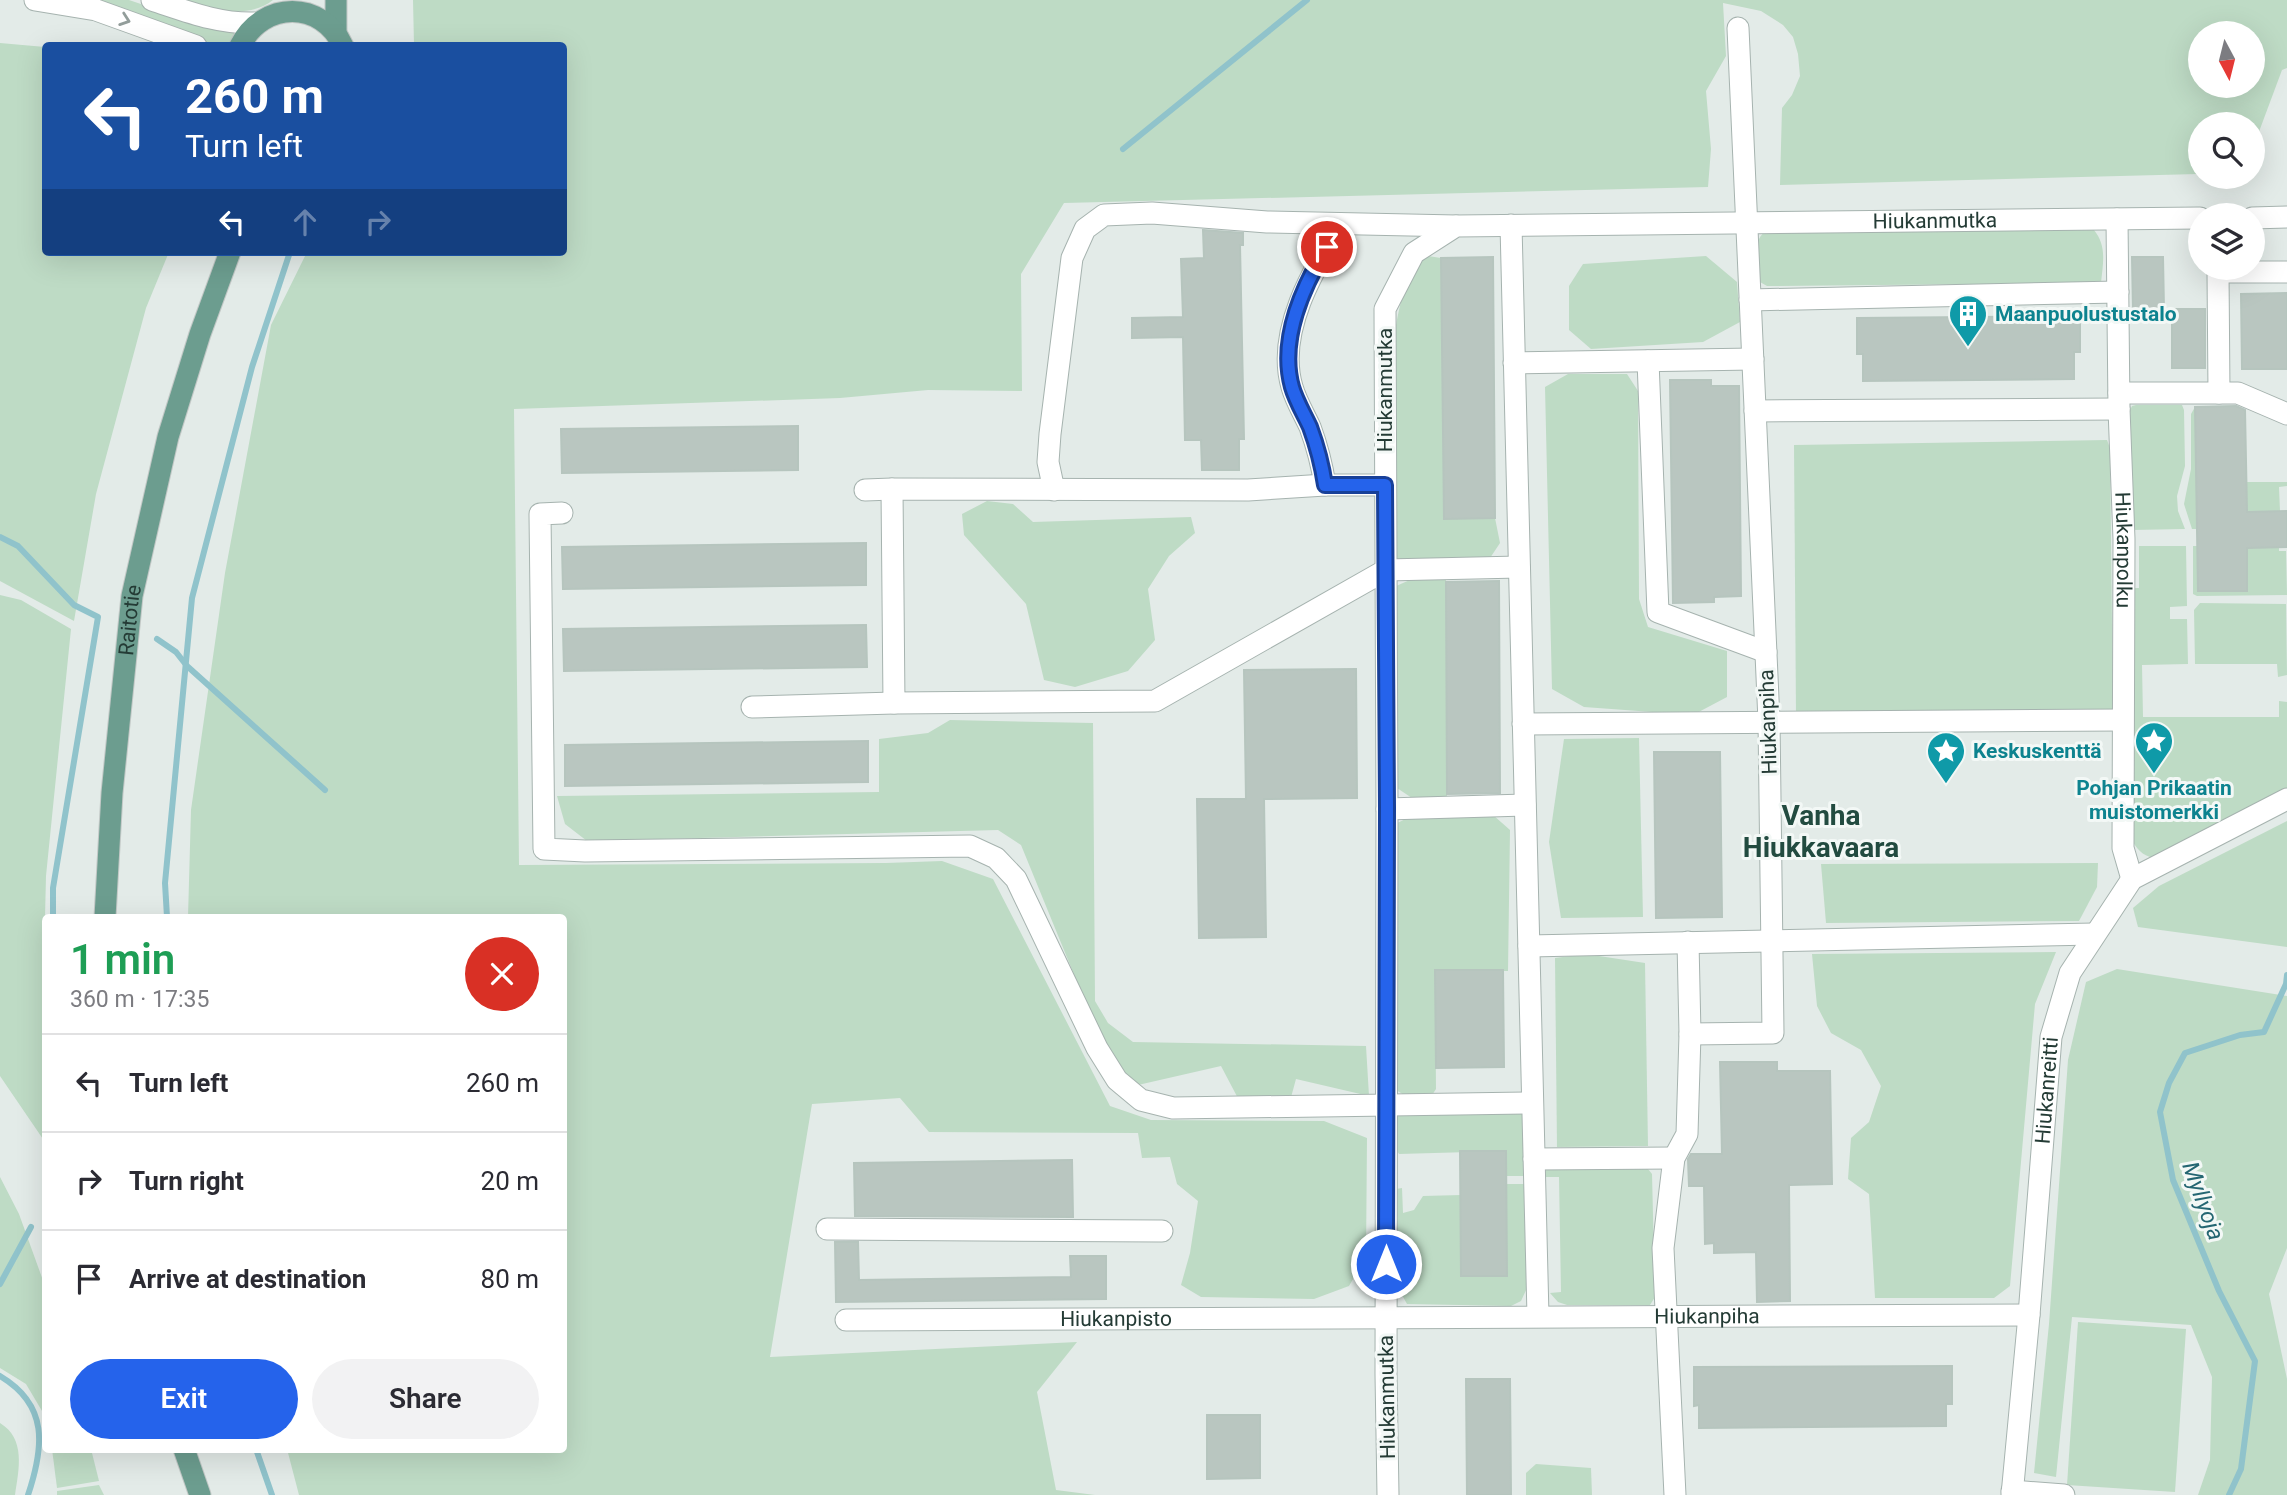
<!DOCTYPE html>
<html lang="en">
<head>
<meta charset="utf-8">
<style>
	:root { --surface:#fff; --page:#f2f2f3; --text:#2b2b33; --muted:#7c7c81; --line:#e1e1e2; --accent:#2563eb }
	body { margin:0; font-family:Roboto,sans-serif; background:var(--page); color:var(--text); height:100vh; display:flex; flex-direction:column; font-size:26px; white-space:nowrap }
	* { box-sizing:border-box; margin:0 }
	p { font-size:23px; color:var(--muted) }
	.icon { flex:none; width:38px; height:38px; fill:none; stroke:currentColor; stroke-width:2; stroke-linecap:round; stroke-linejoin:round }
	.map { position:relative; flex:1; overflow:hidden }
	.drawer { position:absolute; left:42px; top:914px; width:525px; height:539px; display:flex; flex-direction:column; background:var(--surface); border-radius:7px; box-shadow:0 7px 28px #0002 }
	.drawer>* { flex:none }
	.hud { position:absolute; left:42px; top:42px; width:525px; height:214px; border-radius:7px; box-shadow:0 7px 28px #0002; background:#1a4fa0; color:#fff; overflow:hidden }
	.needle { width:46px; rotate:173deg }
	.tools { position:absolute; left:2188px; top:21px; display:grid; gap:14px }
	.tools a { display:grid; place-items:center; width:77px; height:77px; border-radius:50%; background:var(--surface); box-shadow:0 7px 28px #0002; font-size:35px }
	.pin { position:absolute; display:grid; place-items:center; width:60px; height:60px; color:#fff; margin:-30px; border:4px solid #fff; border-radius:50%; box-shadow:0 2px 7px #0007 }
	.me { position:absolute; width:77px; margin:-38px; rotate:0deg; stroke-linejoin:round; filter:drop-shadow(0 0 5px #0008) }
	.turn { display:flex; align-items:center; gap:24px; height:147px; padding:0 28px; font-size:32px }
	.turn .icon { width:91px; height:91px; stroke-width:2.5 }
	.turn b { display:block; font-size:49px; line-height:60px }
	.lanes { display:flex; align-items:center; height:66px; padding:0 28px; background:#0003; justify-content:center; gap:35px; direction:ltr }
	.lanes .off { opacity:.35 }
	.round { display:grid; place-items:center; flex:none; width:74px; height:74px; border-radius:37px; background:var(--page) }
	.headline { display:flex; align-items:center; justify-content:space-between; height:119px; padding:0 28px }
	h1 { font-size:42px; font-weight:600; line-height:52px; color:#1e9e55 }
	.action { display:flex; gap:14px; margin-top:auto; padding:14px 28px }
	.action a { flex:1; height:80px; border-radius:42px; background:var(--accent); color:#fff; font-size:28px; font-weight:600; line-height:80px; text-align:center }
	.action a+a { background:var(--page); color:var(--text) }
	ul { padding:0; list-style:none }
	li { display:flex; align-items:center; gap:21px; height:98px; padding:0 28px; border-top:2px solid var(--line) }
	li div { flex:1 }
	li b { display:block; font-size:26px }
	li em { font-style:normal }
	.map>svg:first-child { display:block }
	.green { fill:#bedbc5; fill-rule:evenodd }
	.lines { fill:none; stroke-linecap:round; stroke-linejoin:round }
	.stream { stroke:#90c3cb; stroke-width:6 }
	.building { fill:#b9c6c0; stroke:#b6c5be; stroke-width:2 }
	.minor-casing { stroke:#a6b3af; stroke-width:23 }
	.major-casing { stroke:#c2c8c6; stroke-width:23 }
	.minor { stroke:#fff; stroke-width:21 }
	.major { stroke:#6c9d8f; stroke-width:21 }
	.oneway { stroke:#929d9a }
	.route-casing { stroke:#184099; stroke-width:18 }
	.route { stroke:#2563eb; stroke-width:12 }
	.labels { text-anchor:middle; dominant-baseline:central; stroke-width:6; stroke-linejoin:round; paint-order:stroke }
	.street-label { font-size:21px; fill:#243b35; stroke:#f3f8f6 }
	.culture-label { font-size:21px; font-weight:bold; fill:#0d838f; stroke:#f3f8f6; text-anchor:start }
	.water-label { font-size:23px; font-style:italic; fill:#246672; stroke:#f3f8f6 }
	.district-label { font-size:28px; font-weight:bold; fill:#224b40; stroke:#f3f8f6 }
</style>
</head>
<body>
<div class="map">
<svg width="2287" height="1495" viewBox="0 0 2287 1495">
	<rect width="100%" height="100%" fill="#e3ebe8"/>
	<g class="green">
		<path d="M83,0H129L206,26L237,32L231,45H215Z"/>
		<path d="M178,0H273C246,21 208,8 178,0Z"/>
		<path d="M413,0H2287V68L2282,70L2257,137L2252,140V124H2200L2198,174L1780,185L1782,108L1792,95L1800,76L1798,54L1793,37L1783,25L1761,11L1723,3L1726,56L1706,91L1711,149L1708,187L1064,203L1021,274L1022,391L928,390L840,398L514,409L519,865L886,863L942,861L993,879L1110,1106L1151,1120L1324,1121L1367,1138L1366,1257L1349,1286L1314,1299L1201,1297L1181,1285L1190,1253L1198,1201L1177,1184L1170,1157L1142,1158L1138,1133L929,1132L900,1098L812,1104L770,1357L1077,1342L1037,1392L1056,1490L1095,1495H299L287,1449H564V917H188L191,810L225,573L271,325L307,252H564V46L414,45ZM2200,33H2252V86H2200Z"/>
		<path d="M0,43L45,47L46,252H169L146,308L96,494L74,621L0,581Z"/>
		<path d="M1769,229L2094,230C2107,246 2103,263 2101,283L1767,286L1760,282C1758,263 1749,240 1769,229Z"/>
		<path d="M1428,256L1441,258L1444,519L1495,518L1500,543L1490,558L1403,563L1393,555V345C1397,319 1403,271 1428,256Z"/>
		<path d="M1706,256L1737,282L1740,322L1703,342L1591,349L1569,330V286L1583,264Z"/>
		<path d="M1568,374H1627L1638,391L1639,599L1648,627L1727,651V697L1693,715L1584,707L1552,689L1545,387Z"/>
		<path d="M2136,405H2182L2184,410L2185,466L2177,496L2178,511L2185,529L2132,530L2128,414L2132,406Z"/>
		<path d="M2195,407L2197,529H2192L2184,504L2191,469V414Z"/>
		<path d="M2107,440L2110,448L2113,715H1796L1794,445Z"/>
		<path d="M2246,482H2287V486L2279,487L2280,511L2247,512Z"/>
		<path d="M987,501L1013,504L1033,522L1191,517L1195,533L1169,556L1148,589L1155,640L1128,671L1075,687L1044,680L1026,604L964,535L962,514Z"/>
		<path d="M2139,546H2186L2187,606L2170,607V619H2187L2188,664L2142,665L2143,717H2279V701L2287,702V788L2157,858C2146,858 2138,851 2133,842V588H2139Z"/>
		<path d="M2193,546H2197L2198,591L2247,590V548L2279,547V551H2286L2287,595L2197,596L2193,594Z"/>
		<path d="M1412,579L1446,580L1447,797L1412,798L1397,788L1394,587Z"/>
		<path d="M0,595L21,600L71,629L46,876L43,1001L46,1023L45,1142L0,1076Z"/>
		<path d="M2200,603L2286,604L2287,675L2278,677L2277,664H2195L2194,610Z"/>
		<path d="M950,720L1093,723L1095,1001L1108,1023L1133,1042L1366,1046L1369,1096L1296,1079L1290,1101L1241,1104L1221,1066L1138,1085L1120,1068L1093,1021L1021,845L998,830L587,841L565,824L557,796L879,792V739L928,733Z"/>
		<path d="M1639,738L1643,917L1561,918L1549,842L1564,739Z"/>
		<path d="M1493,815L1510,830L1508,971H1435L1436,1089L1432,1095L1406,1096L1396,1090L1395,824L1412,816Z"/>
		<path d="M2287,821V947L2138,927L2133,908L2159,886Z"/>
		<path d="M2098,863L2097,887L2079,921L1826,923L1821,864Z"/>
		<path d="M2056,952L2035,1004L2010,1286L1994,1298H1875L1869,1194L1848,1179L1851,1138L1869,1122L1881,1086L1861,1050L1831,1033L1817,1006L1812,954Z"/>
		<path d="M1586,954L1645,963L1648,1146L1557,1147L1555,958Z"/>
		<path d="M2117,969L2287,996V1248L2269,1294L2287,1379V1495H2198L2210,1460L2212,1377L2191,1325L2072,1317L2056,1477L2034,1473L2049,1324L2068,1060L2086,982Z"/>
		<path d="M1518,1110L1525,1118L1526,1176H1506L1505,1151L1399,1154L1396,1149V1117L1408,1111Z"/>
		<path d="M1644,1164L1652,1174L1655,1297L1650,1305H1567L1558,1302L1550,1293L1561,1292L1559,1177H1545L1546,1169Z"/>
		<path d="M0,1177L19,1214L45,1286V1416L26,1384L0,1368Z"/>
		<path d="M1506,1184H1526L1528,1286L1521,1301L1511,1306L1407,1304L1397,1286L1396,1189L1402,1188L1403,1213L1414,1210L1423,1196L1461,1195L1462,1276H1506Z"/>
		<path d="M2078,1322L2186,1329L2175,1492L2067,1485Z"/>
		<path d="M0,1423C26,1439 19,1469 15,1495H0Z"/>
		<path d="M52,1449H91L99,1481L57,1488Z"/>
		<path d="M1536,1464L1591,1468L1592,1495H1526V1473Z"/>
		<path d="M99,1485L104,1495H57V1491Z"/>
	</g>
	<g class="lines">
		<g class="stream">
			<path d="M1123,149L1307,0"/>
			<path d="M0,537L18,546L74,605L98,617L53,888V917"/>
			<path d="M157,639L176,652L187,666L325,790"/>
			<path d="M167,917L165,883L192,598L252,367L290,252"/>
			<path d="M0,1284L31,1227"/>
			<path d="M0,1376C49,1405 44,1447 28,1495"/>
			<path d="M256,1449L272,1495"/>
			<path d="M2229,1495L2241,1469L2255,1361L2219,1291L2173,1180L2160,1112L2169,1083L2185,1053L2240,1035L2264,1032L2286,984L2287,975"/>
		</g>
	</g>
	<g class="building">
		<path d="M1203,230L1243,233V245H1240L1244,439H1239V470H1202L1201,440H1185L1183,337L1132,338V318L1183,317L1181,259L1204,258Z"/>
		<path d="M1493,257L1495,518L1444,519L1441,258Z"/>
		<path d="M2132,257H2163L2164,310L2133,311Z"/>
		<path d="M2287,293V369H2242L2241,294Z"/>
		<rect x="2172" y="309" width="33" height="59"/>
		<path d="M2080,316V352H2074V379L1863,381V354H1857V318Z"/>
		<path d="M1670,380H1711V386H1739L1741,596L1714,597V602L1673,603Z"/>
		<path d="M2236,406L2245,410L2247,512L2287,511V547L2247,548V591H2198L2195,407Z"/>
		<path d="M798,426V470L562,473L561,429Z"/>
		<path d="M866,543V585L563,589L562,547Z"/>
		<path d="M1499,581L1500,793L1447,794L1446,582Z"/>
		<path d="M866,625L867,667L564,671L563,629Z"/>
		<path d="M1356,669L1357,798L1264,799L1266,937L1199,938L1197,799H1246L1244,670Z"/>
		<path d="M868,741V782L565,786V745Z"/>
		<path d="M1654,752H1720L1722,917L1656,918Z"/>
		<path d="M1435,970H1503L1504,1067L1436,1068Z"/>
		<path d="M1720,1062H1777V1071H1830L1832,1184L1789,1185L1790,1301L1757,1302L1756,1252L1714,1253V1243L1705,1244L1704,1186H1689L1688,1159L1691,1154H1722Z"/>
		<path d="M1460,1151H1506L1507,1276H1461Z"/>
		<path d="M1072,1160L1073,1217L855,1216L854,1163Z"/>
		<path d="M835,1242H858L859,1280L1071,1277L1070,1256H1106V1299L836,1302Z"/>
		<path d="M1952,1366V1404H1946V1426L1699,1428V1405L1694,1406V1367Z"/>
		<path d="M1466,1379H1510L1511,1495H1467Z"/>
		<path d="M1207,1415H1260V1478L1207,1479Z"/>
	</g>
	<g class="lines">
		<defs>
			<g id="minor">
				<path d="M35,0L96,10L196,46"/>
				<path d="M152,0C186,11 218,24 254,23"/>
				<path d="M2252,218L2287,217"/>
				<path id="s1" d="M2117,219L2119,409L2124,539L2123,848L2132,879"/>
				<path d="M1511,225L1538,1316"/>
				<path d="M1750,300L2118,292"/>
				<path d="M1648,361L1658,612L1766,652"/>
				<path d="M1514,363L1753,359"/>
				<path d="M2119,393H2238L2287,414"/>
				<path d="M2219,393L2218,272H2287"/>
				<path d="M1755,411L2119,409"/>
				<path d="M1325,485C1322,465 1317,446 1310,427C1304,414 1296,401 1292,387C1276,332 1313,270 1341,224"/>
				<path d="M1385,485H1325L1248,490L892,489L894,703L1155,701L1386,570L1519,567"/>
				<path d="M865,490L892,489"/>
				<path d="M1054,490L1048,462L1050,434L1072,258L1085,229L1104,215L1152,213L1267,222L1456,226"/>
				<path d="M562,513L540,514L544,849L585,851L970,846L996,858L1016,879L1097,1048L1117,1080L1141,1100L1173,1108L1532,1103"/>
				<path d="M752,707L894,703"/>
				<path d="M1523,724L2122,720"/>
				<path d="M1387,809L1525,805"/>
				<path d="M1529,946L2094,934"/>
				<path d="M1690,1034L1773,1033L1769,721L1738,28"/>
				<path d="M1534,1159L1674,1158"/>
				<path d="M827,1229L1162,1231"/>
				<path id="s2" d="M846,1320L2029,1315"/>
				<path d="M2012,1491L2064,1495"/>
				<path id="s3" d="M1388,1495L1386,1374L1387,809L1385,309L1414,253L1456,226L2200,218"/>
				<path d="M1675,1495L1663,1248L1674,1158L1687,1134L1690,1034L1688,942"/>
				<path id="s4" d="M2012,1495L2029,1315L2051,1037L2070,973L2132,879L2287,799"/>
			</g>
			<g id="major">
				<path d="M336,31V0"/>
				<path d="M240,46C263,0 322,0 343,46"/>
				<path id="s5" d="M105,917L112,793L132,596L168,437L200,334L230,252"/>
				<path d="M184,1449L200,1495"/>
			</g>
		</defs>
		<use href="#minor" class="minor-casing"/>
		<use href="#major" class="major-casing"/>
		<use href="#minor" class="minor"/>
		<use href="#major" class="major"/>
	</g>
	<defs><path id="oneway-chevron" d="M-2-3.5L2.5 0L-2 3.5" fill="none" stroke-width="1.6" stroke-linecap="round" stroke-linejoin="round" transform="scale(1.75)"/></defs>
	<use class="oneway" href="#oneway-chevron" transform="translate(125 20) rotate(19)"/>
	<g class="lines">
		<defs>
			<path id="route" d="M1327,247C1303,286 1279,340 1292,387C1296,401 1304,414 1310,427C1317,446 1322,465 1325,485H1385L1387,808L1386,1264"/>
		</defs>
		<use href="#route" class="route-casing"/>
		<use href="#route" class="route"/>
	</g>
	<defs>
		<symbol id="building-pin" viewBox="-11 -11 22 30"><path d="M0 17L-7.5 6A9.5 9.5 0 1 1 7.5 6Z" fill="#0f9aa8" stroke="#f3f8f6"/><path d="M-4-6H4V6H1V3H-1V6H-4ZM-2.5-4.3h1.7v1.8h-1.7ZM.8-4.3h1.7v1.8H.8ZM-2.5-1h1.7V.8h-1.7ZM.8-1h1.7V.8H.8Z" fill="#fff"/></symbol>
		<symbol id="sight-pin" viewBox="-11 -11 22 30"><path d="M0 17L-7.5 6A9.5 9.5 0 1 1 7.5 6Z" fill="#0f9aa8" stroke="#f3f8f6"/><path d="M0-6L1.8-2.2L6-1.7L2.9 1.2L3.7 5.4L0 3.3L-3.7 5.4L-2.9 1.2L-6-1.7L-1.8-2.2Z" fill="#fff"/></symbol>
	</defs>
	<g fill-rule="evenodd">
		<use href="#building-pin" x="1946" y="292" width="44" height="60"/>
		<use href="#sight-pin" x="2132" y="719" width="44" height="60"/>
		<use href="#sight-pin" x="1924" y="729" width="44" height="60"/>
	</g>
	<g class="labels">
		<g class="street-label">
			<text stroke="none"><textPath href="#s3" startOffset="1778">Hiukanmutka</textPath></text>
			<text transform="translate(1385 390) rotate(-90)">Hiukanmutka</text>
			<text stroke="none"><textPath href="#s1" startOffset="331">Hiukanpolku</textPath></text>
			<text stroke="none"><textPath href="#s5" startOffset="298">Raitotie</textPath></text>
			<text transform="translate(1768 722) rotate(-92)">Hiukanpiha</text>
			<text stroke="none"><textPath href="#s4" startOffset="406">Hiukanreitti</textPath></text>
			<text stroke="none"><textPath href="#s2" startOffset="861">Hiukanpiha</textPath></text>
			<text stroke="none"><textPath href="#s2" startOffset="270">Hiukanpisto</textPath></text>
			<text transform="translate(1387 1397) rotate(-91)">Hiukanmutka</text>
		</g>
		<g class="culture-label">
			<text x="1995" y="314">Maanpuolustustalo</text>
			<text x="1973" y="751">Keskuskenttä</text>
			<text x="2154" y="788" text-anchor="middle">Pohjan Prikaatin<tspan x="2154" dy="24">muistomerkki</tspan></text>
		</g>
		<g class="water-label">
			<text transform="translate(2203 1201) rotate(70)">Myllyoja</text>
		</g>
		<g class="district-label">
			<text x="1821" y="815">Vanha<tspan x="1821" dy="32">Hiukkavaara</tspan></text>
		</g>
	</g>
</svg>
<div class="tools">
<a><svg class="needle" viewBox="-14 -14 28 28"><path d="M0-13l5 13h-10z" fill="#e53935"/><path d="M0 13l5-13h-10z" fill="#7c7c81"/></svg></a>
<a><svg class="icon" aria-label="search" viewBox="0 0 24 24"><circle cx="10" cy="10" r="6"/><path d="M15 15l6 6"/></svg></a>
<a><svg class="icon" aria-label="layers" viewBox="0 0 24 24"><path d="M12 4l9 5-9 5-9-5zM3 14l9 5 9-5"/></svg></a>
</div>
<div class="pin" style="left:1327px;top:247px;background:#d93025"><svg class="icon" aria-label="arrive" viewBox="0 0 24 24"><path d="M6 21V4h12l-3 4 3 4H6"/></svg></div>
<svg class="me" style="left:1386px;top:1264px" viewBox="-20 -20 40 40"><circle r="17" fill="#2563eb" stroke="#fff" stroke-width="3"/><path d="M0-11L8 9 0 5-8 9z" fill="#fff"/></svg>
<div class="hud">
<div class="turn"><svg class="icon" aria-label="left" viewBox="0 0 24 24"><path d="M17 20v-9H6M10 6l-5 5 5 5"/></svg><div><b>260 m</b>Turn left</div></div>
<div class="lanes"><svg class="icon" aria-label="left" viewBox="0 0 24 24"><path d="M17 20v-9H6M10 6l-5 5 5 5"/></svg><svg class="icon off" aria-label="ahead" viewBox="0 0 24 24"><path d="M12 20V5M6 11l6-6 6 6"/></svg><svg class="icon off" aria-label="right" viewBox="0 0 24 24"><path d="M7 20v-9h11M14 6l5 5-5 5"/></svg></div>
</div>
<section class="drawer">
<div class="headline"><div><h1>1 min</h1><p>360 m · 17:35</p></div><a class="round" style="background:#d93025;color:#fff"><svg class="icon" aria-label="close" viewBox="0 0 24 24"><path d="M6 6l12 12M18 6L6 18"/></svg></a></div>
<ul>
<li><svg class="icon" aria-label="left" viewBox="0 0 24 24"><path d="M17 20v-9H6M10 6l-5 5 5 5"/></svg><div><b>Turn left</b></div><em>260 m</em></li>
<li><svg class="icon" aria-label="right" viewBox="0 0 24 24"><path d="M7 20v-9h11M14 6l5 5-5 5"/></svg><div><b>Turn right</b></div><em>20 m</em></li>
<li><svg class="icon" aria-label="arrive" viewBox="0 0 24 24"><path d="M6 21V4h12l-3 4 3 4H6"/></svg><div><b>Arrive at destination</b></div><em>80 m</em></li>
</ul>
<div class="action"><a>Exit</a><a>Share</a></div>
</section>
</div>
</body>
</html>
